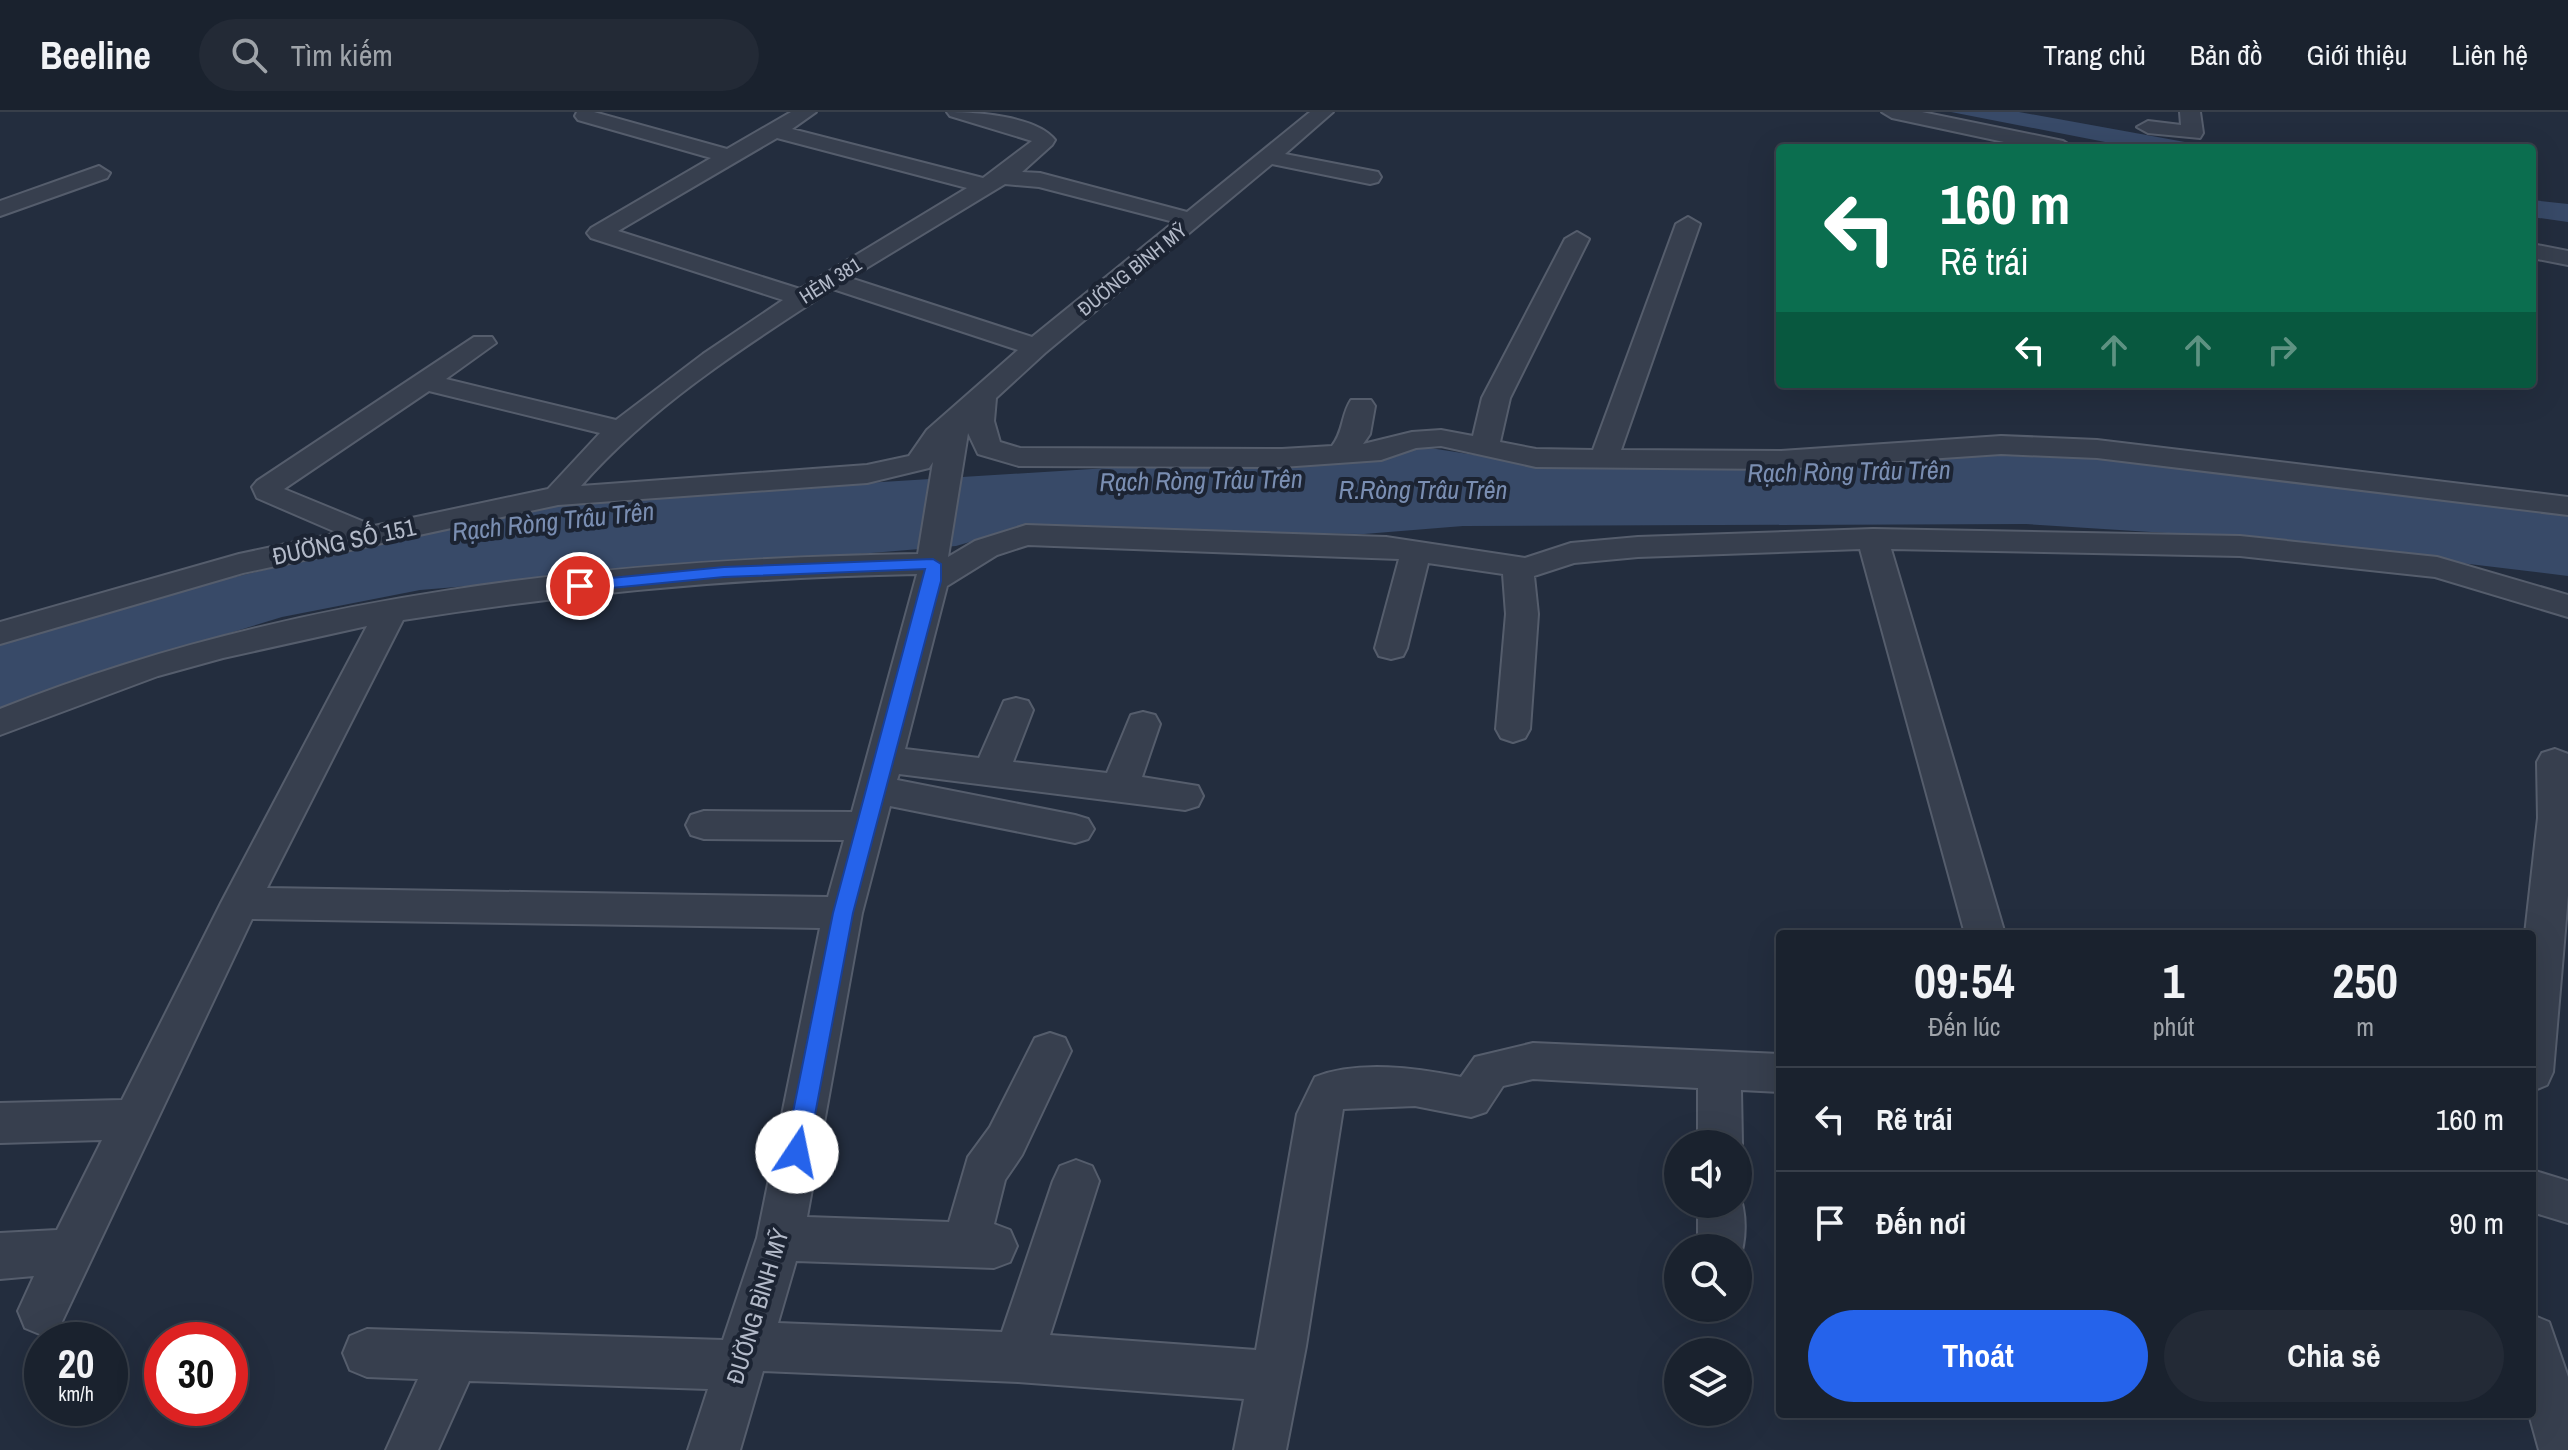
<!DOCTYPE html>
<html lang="vi">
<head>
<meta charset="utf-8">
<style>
	:root { --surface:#1a222e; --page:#232a36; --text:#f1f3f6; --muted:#9fa4aa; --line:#383f4a; --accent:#2563eb }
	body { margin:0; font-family:"Archivo Narrow",sans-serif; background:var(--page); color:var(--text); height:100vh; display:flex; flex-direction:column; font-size:30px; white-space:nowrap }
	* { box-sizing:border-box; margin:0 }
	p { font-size:26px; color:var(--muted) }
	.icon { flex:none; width:44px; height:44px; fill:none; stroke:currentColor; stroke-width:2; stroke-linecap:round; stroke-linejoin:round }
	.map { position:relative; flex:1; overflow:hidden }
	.details { position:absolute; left:1776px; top:818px; width:760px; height:488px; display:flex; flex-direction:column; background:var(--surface); border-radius:8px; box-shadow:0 8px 32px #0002,0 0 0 2px var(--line) }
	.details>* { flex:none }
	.guide { position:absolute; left:1776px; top:32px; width:760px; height:244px; border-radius:8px; box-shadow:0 8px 32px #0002,0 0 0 2px var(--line); background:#0b6e4f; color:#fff; overflow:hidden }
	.controls { position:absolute; left:1664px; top:1018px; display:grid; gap:16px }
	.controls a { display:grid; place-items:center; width:88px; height:88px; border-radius:50%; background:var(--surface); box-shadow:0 8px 32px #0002,0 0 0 2px var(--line); font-size:40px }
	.speed { position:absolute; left:24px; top:1210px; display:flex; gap:16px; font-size:40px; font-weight:700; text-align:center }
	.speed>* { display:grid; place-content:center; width:104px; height:104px; border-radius:50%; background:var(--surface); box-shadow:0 8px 32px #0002,0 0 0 2px var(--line); line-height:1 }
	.speed small { font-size:20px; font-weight:400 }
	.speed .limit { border:12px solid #d22; background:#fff; color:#111 }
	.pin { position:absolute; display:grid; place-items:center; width:68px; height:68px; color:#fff; margin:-34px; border:4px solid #fff; border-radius:50%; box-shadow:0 2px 8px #0007 }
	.me { position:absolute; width:88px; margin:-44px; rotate:11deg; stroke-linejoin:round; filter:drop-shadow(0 0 6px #0008) }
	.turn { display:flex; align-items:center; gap:28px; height:168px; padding:0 32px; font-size:36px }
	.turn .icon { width:104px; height:104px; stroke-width:2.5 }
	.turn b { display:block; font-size:56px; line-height:68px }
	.lanes { display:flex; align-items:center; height:76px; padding:0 32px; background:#0003; justify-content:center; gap:40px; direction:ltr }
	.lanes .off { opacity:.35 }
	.eta { display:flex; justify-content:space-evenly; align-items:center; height:136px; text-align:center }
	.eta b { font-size:48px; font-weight:800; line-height:56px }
	.action { display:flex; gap:16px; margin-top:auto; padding:16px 32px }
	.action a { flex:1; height:92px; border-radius:48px; background:var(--accent); color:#fff; font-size:32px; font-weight:800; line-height:92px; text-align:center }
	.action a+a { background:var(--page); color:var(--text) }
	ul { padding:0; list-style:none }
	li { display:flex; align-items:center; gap:24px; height:104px; padding:0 32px; border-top:2px solid var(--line) }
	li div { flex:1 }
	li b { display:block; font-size:30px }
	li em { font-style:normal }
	header { display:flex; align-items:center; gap:48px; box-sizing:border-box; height:112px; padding:0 40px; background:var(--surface); border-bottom:2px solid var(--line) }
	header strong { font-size:38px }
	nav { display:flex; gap:44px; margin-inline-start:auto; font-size:28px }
	.search { width:560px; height:72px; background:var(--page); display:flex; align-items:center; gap:20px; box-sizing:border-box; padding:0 28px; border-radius:44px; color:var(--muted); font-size:30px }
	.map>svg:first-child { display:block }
	.water { fill:#384a68 }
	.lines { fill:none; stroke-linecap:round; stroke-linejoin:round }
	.minor-casing { stroke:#555d6c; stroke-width:4 }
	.minor { fill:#373f4e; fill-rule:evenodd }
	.route { fill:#2563eb; stroke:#184099; stroke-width:2 }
	.labels { text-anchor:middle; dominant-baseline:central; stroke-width:8; stroke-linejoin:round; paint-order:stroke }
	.far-street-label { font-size:20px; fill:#b3bac9; stroke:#1c2433 }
	.street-label { font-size:24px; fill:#b3bac9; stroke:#1c2433 }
	.water-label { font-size:26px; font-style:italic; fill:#7a8eb2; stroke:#1c2433 }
</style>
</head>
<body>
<header>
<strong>Beeline</strong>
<div class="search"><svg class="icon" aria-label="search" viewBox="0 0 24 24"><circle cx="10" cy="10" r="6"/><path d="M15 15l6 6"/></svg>Tìm kiếm</div>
<nav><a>Trang chủ</a><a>Bản đồ</a><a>Giới thiệu</a><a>Liên hệ</a></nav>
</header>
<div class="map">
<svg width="2568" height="1338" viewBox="0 0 2568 1338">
	<rect width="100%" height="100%" fill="#232d3e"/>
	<g class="water">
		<path d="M1951,0H2019L2218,36H2136Z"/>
		<path d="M2532,88L2568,92V110L2532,105Z"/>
		<path d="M1430,336L1494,346L1992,337L2318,369L2568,403V464L2262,427L2026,412L1463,414L1364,422L1011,418L956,434L420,478L282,505L99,561L0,601V525L106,496L545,391Z"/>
	</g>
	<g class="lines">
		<defs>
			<g id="minor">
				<path d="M577,0H594L727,37L791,0H816L792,17L983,66L1032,29L950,4L947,0C975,0 1037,4 1055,28L1052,33L1022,60L1040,61L1187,100L1310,0H1333L1285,42L1378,60L1381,65L1378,70L1370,72L1272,52L1045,241L996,286L994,309L1000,330L1020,336L1282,337L1332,334C1344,319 1341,303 1351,288H1371L1375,294L1370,322L1363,332L1412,320L1441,318L1473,324L1482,286L1565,127L1577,120L1589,127L1510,286L1500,330L1536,337L1593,338L1676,112L1688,105L1700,112L1621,338L1781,339L2001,324L2097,328L2568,385V403L2097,346L2001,342L1781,357L1536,355L1441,334L1416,336L1381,348L1282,355L1019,354L978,342L968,321L948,445L975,429L1026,413L1386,425L1525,446L1571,431L1638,425L1873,417L2240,424L2437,445L2568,483V505L2435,465L2240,444L1891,437L2005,822H1965L1860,437L1638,445L1574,451L1534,464L1538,502L1530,617L1525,626L1513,630L1501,626L1496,617L1506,502L1503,462L1428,451L1407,536L1403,544L1391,547L1379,544L1375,536L1399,447L1028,433L997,443L947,474L905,637L979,646L1004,589L1016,586L1028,589L1033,598L1013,650L1107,661L1131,603L1143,600L1155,603L1160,612L1142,665L1198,674L1203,684L1198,694L1185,698L899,662L897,668L1075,703L1088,707L1094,717L1088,727L1075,731L890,694L862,801L807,1105L949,1110L968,1045L990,1015L1035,926L1050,921L1065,926L1071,939L1022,1043L1005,1068L994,1112L1010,1118L1017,1134L1010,1150L994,1156L796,1149L778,1211L1002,1220L1053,1069L1060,1054L1076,1048L1092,1054L1099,1069L1050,1223L1256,1238L1297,1002L1315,965C1359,948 1416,956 1461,965L1475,945L1533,931L1780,942V980L1741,978L1742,1032L1738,1041V1032H1698V976L1533,967L1503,974L1486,1000L1471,1005L1415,994L1343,997L1306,1234L1286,1338H1234L1244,1287L1018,1270L763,1259L740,1338H688L708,1277L469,1269L438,1338H386L418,1267L367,1265L350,1258L343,1241L350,1224L367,1217L723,1228L757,1126L820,816L252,807L59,1216L42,1223L25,1216L18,1199L34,1164L0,1167V1121L57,1118L102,1028L0,1031V991L122,988L221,791L367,514L223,546L158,564L0,623V597C289,481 608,447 918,442L933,350L929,356L867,371L558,393L243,461L0,532V510L239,442L338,421L257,386L252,375L257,369L474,225H492L496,231L446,267L616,308L703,242L783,188L591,126L587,121L591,116L711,46L578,8L575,4ZM777,26L967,76L800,177L618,119ZM1005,72L1039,75L1174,110L1032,225L850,166ZM833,177L1018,238L927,318L909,344L867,353L581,374C651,294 745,234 833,177ZM429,279L600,321L548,377L374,414L284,377ZM917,462L852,700L704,699L691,703L686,713L691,723L704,727L844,728L828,785L267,776L403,508C573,481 745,465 917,462Z"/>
				<path d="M1882,0H1922L2063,29L2074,36H2032L1892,6Z"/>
				<path d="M2180,0H2200L2203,21L2200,26L2148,21L2137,15L2148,9L2181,13Z"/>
				<path d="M99,54L110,61L107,66L0,104V89Z"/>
				<path d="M2532,132L2568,139V153L2532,146Z"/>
				<path d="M2555,637L2568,642V783L2553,960L2547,973L2532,979V822H2525L2538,706L2537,650L2542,641Z"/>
				<path d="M2532,1058L2568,1069V1111L2532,1100Z"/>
				<path d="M1738,1079C1747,1100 1747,1129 1738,1151V1136H1698V1092H1738Z"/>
				<path d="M2532,1203L2549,1210L2568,1265V1338H2539L2529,1302H2532Z"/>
			</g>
		</defs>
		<use href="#minor" class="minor-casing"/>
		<use href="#minor" class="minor"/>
	</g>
	<path class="route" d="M933,447L941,452V469L853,801L808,1040L805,1047L797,1050L789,1047L785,1040L833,801L925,457L724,465L580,479L572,474L580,469L724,455Z"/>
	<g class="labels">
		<g class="far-street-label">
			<text transform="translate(1132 157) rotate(-39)">ĐƯỜNG BÌNH MỸ</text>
			<text transform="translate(830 168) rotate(-32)">HẺM 381</text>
		</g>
		<g class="street-label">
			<text transform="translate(344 429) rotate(-12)">ĐƯỜNG SỐ 151</text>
			<text transform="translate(757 1194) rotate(-73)">ĐƯỜNG BÌNH MỸ</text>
		</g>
		<g class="water-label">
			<text transform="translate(1849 359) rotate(-1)">Rạch Ròng Trâu Trên</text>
			<text transform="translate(1201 368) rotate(-1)">Rạch Ròng Trâu Trên</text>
			<text x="1423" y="377">R.Ròng Trâu Trên</text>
			<text transform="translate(553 409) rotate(-6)">Rạch Ròng Trâu Trên</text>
		</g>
	</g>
</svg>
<div class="controls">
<a><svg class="icon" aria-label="sound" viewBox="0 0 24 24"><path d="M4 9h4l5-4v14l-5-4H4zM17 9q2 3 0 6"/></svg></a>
<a><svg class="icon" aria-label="search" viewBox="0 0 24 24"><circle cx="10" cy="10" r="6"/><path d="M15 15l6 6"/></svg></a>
<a><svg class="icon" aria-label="layers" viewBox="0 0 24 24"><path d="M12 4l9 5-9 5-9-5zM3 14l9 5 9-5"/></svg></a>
</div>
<div class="speed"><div>20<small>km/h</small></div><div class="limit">30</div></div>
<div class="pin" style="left:580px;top:474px;background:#d93025"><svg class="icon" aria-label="arrive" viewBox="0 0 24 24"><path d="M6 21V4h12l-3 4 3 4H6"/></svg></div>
<svg class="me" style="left:797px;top:1040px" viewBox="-20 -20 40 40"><circle r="19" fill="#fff"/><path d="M0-13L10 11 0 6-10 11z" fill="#2563eb"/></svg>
<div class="guide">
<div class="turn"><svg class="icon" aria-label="left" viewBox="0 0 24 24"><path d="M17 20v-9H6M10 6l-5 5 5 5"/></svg><div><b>160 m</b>Rẽ trái</div></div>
<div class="lanes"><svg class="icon" aria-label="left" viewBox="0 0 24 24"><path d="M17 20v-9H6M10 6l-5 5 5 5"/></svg><svg class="icon off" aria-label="ahead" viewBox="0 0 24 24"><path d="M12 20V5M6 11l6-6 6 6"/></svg><svg class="icon off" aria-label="ahead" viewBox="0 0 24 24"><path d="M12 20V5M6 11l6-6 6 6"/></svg><svg class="icon off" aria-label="right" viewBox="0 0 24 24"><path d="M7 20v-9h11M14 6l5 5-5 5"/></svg></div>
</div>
<section class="details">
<div class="eta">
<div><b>09:54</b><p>Đến lúc</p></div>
<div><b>1</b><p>phút</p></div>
<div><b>250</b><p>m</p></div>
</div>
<ul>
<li><svg class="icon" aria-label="left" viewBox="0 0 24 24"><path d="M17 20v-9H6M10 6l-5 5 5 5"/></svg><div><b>Rẽ trái</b></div><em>160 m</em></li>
<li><svg class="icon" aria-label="arrive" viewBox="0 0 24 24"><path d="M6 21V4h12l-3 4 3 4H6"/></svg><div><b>Đến nơi</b></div><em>90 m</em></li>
</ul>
<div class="action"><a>Thoát</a><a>Chia sẻ</a></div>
</section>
</div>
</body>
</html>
